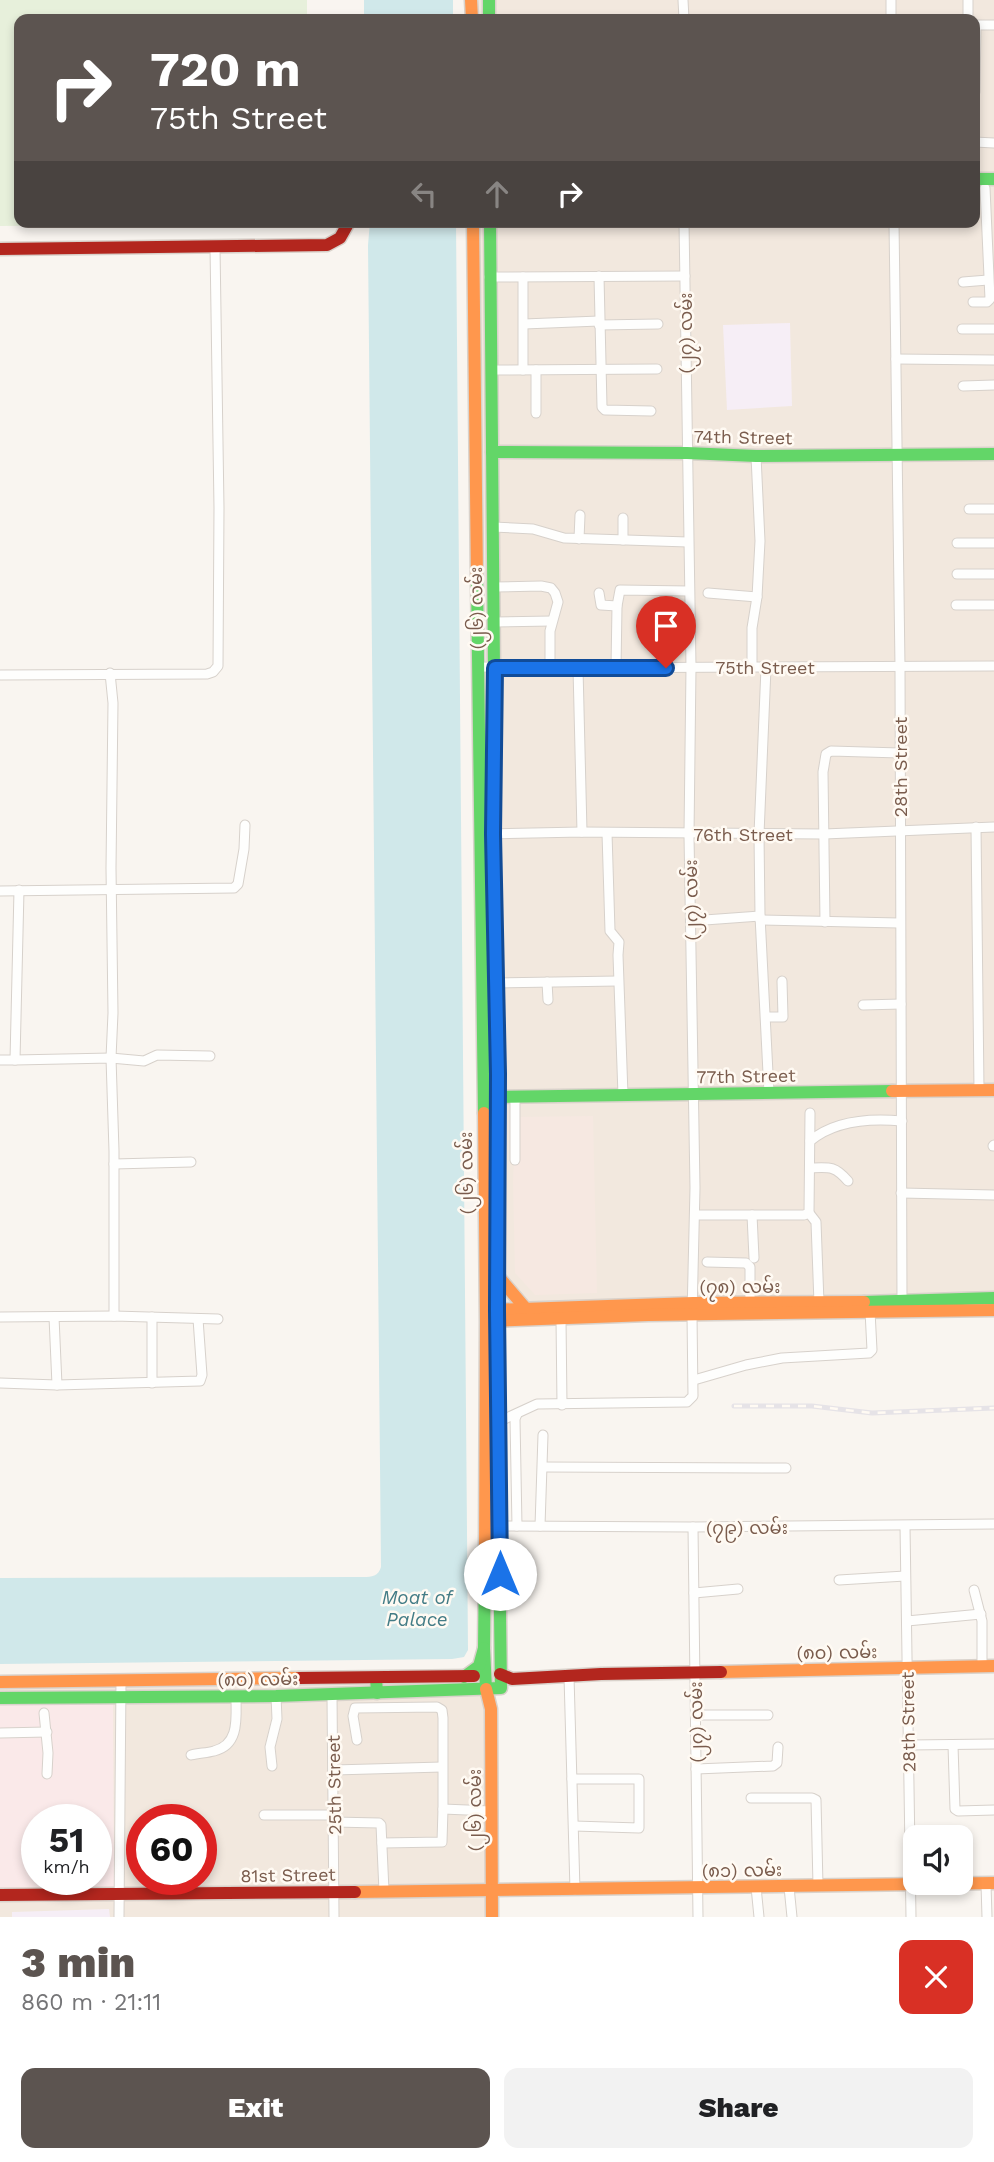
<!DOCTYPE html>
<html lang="en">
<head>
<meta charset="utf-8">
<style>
	:root { --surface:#fff; --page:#f2f2f2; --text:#202124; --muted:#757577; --accent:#5c5450 }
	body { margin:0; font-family:"Work Sans","Noto Sans Myanmar",sans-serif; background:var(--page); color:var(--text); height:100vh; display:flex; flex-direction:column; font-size:26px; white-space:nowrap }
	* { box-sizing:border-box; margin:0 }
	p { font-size:23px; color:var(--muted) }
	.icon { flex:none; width:38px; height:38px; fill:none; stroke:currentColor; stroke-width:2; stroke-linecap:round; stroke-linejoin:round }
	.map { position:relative; height:1917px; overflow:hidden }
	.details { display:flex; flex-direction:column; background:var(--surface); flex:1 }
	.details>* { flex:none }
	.guide { position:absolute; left:14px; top:14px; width:966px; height:214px; border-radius:14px; box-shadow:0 4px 10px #0003; background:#5c5450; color:#fff; overflow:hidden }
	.buttons { position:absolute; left:903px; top:1825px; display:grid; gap:14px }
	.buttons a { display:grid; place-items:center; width:70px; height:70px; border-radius:14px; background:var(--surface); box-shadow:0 4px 10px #0003; font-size:35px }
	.speed { position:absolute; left:21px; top:1804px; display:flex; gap:14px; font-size:35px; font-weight:700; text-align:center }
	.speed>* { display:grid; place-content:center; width:91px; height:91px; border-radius:50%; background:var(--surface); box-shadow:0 4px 10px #0003; line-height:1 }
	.speed small { font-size:18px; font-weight:400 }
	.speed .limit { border:10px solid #d22; background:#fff; color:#111 }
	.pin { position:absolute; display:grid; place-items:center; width:60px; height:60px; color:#fff; margin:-72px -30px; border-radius:50% 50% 50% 0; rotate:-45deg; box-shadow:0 0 7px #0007 }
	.pin .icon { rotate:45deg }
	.me { position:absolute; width:77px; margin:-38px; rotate:0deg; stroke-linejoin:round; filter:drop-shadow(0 0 5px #0008) }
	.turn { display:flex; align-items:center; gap:24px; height:147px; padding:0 21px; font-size:32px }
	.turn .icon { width:91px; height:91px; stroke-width:2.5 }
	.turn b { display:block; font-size:49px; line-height:60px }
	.lanes { display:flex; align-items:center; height:66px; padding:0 21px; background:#0003; justify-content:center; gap:35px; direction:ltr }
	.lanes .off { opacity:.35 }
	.round { display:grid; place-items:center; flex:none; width:74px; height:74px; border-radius:14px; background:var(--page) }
	.overview { display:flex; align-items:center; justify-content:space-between; height:119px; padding:0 21px }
	h1 { font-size:42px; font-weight:800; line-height:52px; color:var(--accent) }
	.cta { display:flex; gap:14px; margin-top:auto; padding:14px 21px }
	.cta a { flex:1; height:80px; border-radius:14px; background:var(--accent); color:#fff; font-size:28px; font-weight:800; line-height:80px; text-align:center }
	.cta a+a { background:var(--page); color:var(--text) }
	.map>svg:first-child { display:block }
	.residential { fill:#f2e8de; fill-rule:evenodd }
	.commercial { fill:#f6e8e1 }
	.education { fill:#f6eef6 }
	.medical { fill:#fae9e9; fill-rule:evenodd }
	.green { fill:#e7f0db }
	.water { fill:#d0e8ea }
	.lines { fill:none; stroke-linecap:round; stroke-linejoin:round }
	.street-casing { stroke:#d7d1cb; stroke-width:11 }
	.fast-casing { stroke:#d9d2cb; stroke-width:15 }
	.slow-casing { stroke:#d9d2cb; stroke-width:15 }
	.jam-casing { stroke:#d9d2cb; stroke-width:15 }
	.street { stroke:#fefefd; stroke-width:9 }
	.fast { stroke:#63d668; stroke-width:12 }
	.slow { stroke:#ff974d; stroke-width:12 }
	.jam { stroke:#b3261e; stroke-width:12 }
	.rail-casing { stroke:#e6e3e7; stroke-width:5 }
	.rail { stroke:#fffaf3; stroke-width:2.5; stroke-dasharray:8; stroke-linecap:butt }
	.route-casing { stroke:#114b97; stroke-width:18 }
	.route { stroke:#1a73e8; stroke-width:12 }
	.labels { text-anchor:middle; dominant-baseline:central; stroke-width:5; stroke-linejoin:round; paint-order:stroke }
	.street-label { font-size:18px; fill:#7a5c4d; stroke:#fffaf3 }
	.water-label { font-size:19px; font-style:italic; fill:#437c86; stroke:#fffaf3 }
</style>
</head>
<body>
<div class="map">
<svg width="994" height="1917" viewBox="0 0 994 1917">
	<rect width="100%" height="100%" fill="#f9f5f0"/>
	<g class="residential">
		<path d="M477,0H994V1306L495,1312L480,222H975V19H478Z"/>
		<path d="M486,1678L488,1917H0V1683ZM37,1820H96V1880H37ZM142,1820H201V1880H142Z"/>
	</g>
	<path class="commercial" d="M593,1116L597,1293L535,1295L515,1273L513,1181L516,1117Z"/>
	<g class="education">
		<path d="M790,323L792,406L727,410L723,325Z"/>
		<path d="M109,1909L110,1917H12V1912Z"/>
	</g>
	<path class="medical" d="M113,1699L114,1888L0,1889V1701ZM37,1820H96V1880H37Z"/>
	<path class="green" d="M0,0H307V19H19V222L309,224L0,226Z"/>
	<g class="water">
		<rect x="364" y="0" width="89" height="19"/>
		<path d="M370,222H456L468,1650L464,1657L452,1659L0,1664V1578L359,1577C369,1577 378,1578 381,1567L368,245Z"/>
	</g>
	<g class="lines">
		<defs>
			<g id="street">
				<path d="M683,0L684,19"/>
				<path d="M968,0V19"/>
				<path d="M891,19V0"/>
				<path d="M975,25H994"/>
				<path d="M975,92L976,25"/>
				<path d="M975,142L994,143"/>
				<path d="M894,222L900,667L902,1306"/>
				<path d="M599,276L602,407L605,410L651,411"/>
				<path d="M489,277L685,276"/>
				<path d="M963,282L988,280"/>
				<path d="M973,302H987L990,299L985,188"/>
				<path d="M524,324L599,321"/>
				<path d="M599,325L658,324"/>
				<path d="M962,329H994"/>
				<path d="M896,359L994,360"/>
				<path d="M491,370L657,369"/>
				<path d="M523,370V277"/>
				<path d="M536,370V413"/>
				<path d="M963,386L994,385"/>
				<path d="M969,509H994"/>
				<path d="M493,527L533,529L564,538L688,542"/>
				<path d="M579,539L580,515"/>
				<path d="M623,540V518"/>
				<path d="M957,543H994"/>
				<path d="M957,574H994"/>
				<path d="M494,587L541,586L551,588L555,593L558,602L550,631V668"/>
				<path d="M599,593L601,605L617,606"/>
				<path d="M708,593L757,597"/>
				<path d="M956,605H994"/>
				<path d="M494,622L552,621"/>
				<path d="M478,667L550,668L994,666"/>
				<path d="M752,667V628L757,597L760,541L756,456"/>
				<path d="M578,668L582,832"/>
				<path d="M616,668L617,606L620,590L689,591"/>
				<path d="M766,668L759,834L760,916L769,1093"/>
				<path d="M110,673L113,703L111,868L113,1013L111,1058L114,1151V1316"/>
				<path d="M0,675L207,674L213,672L218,666L219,508L215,247"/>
				<path d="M976,827L979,1090"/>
				<path d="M607,833L610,931L619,942L618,955L623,1095"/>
				<path d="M489,834L582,832L824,834L994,827"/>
				<path d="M0,891L234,888L238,884L244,849L245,825"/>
				<path d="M760,920L899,923"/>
				<path d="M691,921L760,916"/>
				<path d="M825,922L823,772L826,754L831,751L900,753"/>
				<path d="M547,982L548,1000"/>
				<path d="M497,983L618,981"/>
				<path d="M863,1005L901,1004"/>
				<path d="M766,1017H783L782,981"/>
				<path d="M0,1060H15L19,890"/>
				<path d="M15,1060L111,1058L144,1061L157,1055L210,1056"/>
				<path d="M515,1097V1160"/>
				<path d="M810,1141C835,1120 870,1118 902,1121"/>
				<path d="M993,1146L994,1145"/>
				<path d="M114,1164L191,1162"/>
				<path d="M811,1168C830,1167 835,1166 848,1181"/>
				<path d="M901,1193L994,1195"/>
				<path d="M809,1213L816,1222L819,1303"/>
				<path d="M695,1215H804L809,1213L810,1113"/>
				<path d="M752,1215L754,1258"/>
				<path d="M707,1262L746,1263L750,1267V1303"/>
				<path d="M0,1317L114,1316L218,1319"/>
				<path d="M54,1317L57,1385"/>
				<path d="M152,1317V1383"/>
				<path d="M561,1319L562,1405"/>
				<path d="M694,1380L746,1365L782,1358L869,1353L872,1350L870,1311"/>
				<path d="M0,1383L57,1385L200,1381L202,1375L198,1319"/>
				<path d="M517,1414L515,1419L517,1526"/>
				<path d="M498,1422L537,1404L687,1402L693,1396L692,1315L695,1188L689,835L691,667L684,222"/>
				<path d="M543,1467L786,1468"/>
				<path d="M499,1526L693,1527L994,1524"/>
				<path d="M540,1526L543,1435"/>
				<path d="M905,1526L911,1917"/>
				<path d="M693,1527L698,1917"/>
				<path d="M839,1580L905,1576"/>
				<path d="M974,1590L982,1621V1667"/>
				<path d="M694,1593L738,1589"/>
				<path d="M907,1621L981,1614"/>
				<path d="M569,1676L575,1890"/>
				<path d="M332,1695L334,1917"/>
				<path d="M44,1713L48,1753L47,1774"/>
				<path d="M697,1715H768"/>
				<path d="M0,1733L47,1732"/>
				<path d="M357,1740L353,1716L355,1708L437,1707L442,1710L443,1718V1809L491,1811"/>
				<path d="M909,1745L994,1744"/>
				<path d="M953,1745L955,1809L958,1811L994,1810"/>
				<path d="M191,1755C199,1753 207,1753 214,1751C240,1745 236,1717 236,1697"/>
				<path d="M272,1766L270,1747L277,1719L276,1696"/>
				<path d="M696,1769L773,1766L777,1763L778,1747"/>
				<path d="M334,1770L442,1767"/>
				<path d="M572,1779H639V1828L574,1826"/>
				<path d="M751,1798H812L816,1800L818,1886"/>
				<path d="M264,1815H334"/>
				<path d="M334,1822L379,1823L381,1825L384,1891"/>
				<path d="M382,1843L442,1842L443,1809"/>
				<path d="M986,1884L987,1917"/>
				<path d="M756,1887L759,1917"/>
				<path d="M789,1887L792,1917"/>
				<path d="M119,1917L121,1681"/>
			</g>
			<g id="fast">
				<path d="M489,0V19"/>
				<path d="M975,179H994"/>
				<path d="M490,222L494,668L493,847"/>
				<path d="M492,452L687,453L756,456L994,454"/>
				<path d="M477,580L484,1113"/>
				<path d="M498,1097L892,1091"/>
				<path d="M864,1302L994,1298"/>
				<path d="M485,1556L484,1648L486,1689"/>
				<path d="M464,1677L479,1666L484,1648"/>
				<path d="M376,1678L377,1693"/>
				<path d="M0,1698L276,1696L501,1688L499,1540"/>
			</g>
			<g id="slow">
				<path d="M471,0L472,19"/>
				<path d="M473,222L477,580"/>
				<path d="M892,1091L994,1090"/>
				<path d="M484,1113L486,1322L485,1556"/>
				<path d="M498,1162L499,1540"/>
				<path d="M498,1276L526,1309"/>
				<path d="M490,1310L693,1303L864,1302"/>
				<path d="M490,1321L648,1315L994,1310"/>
				<path d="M721,1672L994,1666"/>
				<path d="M0,1682L299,1678"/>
				<path d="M486,1689L491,1709L492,1917"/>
				<path d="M355,1892L994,1883"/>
			</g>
			<g id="jam">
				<path d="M0,249L327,245L340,238L349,222"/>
				<path d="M493,847L498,1162"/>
				<path d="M500,1674L512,1679L601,1674L721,1672"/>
				<path d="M299,1678L474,1676"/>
				<path d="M0,1895L355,1892"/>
			</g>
		</defs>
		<use href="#street" class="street-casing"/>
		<use href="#fast" class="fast-casing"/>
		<use href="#slow" class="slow-casing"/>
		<use href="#jam" class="jam-casing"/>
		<use href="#street" class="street"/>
		<use href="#fast" class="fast"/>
		<use href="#slow" class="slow"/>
		<use href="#jam" class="jam"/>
		<defs>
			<path id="rail" d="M734,1406H812L872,1413L994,1408"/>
		</defs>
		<use href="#rail" class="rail-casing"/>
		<use href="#rail" class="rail"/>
	</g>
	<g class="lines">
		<defs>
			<path id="route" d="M500,1574L497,1310L498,1074L493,834L495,668H666"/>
		</defs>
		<use href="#route" class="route-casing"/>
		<use href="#route" class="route"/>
	</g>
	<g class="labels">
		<g class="street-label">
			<text transform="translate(685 333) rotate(-90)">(၂၇) လမ်း</text>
			<text transform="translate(743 437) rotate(1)">74th Street</text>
			<text transform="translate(476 608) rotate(-91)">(၂၆) လမ်း</text>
			<text x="765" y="667">75th Street</text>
			<text transform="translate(900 767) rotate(-90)">28th Street</text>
			<text x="743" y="834">76th Street</text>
			<text transform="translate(691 900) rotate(-91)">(၂၇) လမ်း</text>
			<text transform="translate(746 1076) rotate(-1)">77th Street</text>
			<text transform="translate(466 1173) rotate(-91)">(၂၆) လမ်း</text>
			<text x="740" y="1286">(၇၈) လမ်း</text>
			<text x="747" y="1527">(၇၉) လမ်း</text>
			<text transform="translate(837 1652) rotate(-1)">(၈၀) လမ်း</text>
			<text transform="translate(258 1679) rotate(-1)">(၈၀) လမ်း</text>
			<text transform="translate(696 1722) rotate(-91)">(၂၇) လမ်း</text>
			<text transform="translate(908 1722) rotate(-91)">28th Street</text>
			<text transform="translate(334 1785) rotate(-91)">25th Street</text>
			<text transform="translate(474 1810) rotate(-90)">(၂၆) လမ်း</text>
			<text transform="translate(742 1870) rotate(-1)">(၈၁) လမ်း</text>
			<text transform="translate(288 1875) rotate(-1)">81st Street</text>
		</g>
		<g class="water-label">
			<text x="417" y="1597">Moat of<tspan x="417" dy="22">Palace</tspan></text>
		</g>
	</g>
</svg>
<div class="buttons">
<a><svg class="icon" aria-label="sound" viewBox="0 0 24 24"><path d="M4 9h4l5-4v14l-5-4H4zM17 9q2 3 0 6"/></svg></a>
</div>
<div class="speed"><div>51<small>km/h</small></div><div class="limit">60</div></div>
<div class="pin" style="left:666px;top:668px;background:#d93025"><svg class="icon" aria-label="arrive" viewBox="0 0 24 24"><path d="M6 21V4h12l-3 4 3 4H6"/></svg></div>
<svg class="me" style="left:500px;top:1574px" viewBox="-20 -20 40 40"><circle r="19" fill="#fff"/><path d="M0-13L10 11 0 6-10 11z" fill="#1a73e8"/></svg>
<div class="guide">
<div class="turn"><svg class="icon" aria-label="right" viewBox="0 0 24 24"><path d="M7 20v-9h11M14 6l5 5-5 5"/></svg><div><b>720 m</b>75th Street</div></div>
<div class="lanes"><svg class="icon off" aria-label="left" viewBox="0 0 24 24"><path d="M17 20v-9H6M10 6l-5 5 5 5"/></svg><svg class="icon off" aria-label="ahead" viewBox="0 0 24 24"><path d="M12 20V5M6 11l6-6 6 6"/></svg><svg class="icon" aria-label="right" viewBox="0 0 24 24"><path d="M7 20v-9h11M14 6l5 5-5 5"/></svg></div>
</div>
</div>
<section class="details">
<div class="overview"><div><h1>3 min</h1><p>860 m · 21:11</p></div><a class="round" style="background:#d93025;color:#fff"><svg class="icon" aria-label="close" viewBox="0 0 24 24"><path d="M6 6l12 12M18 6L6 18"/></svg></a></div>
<div class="cta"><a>Exit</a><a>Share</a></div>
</section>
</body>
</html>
